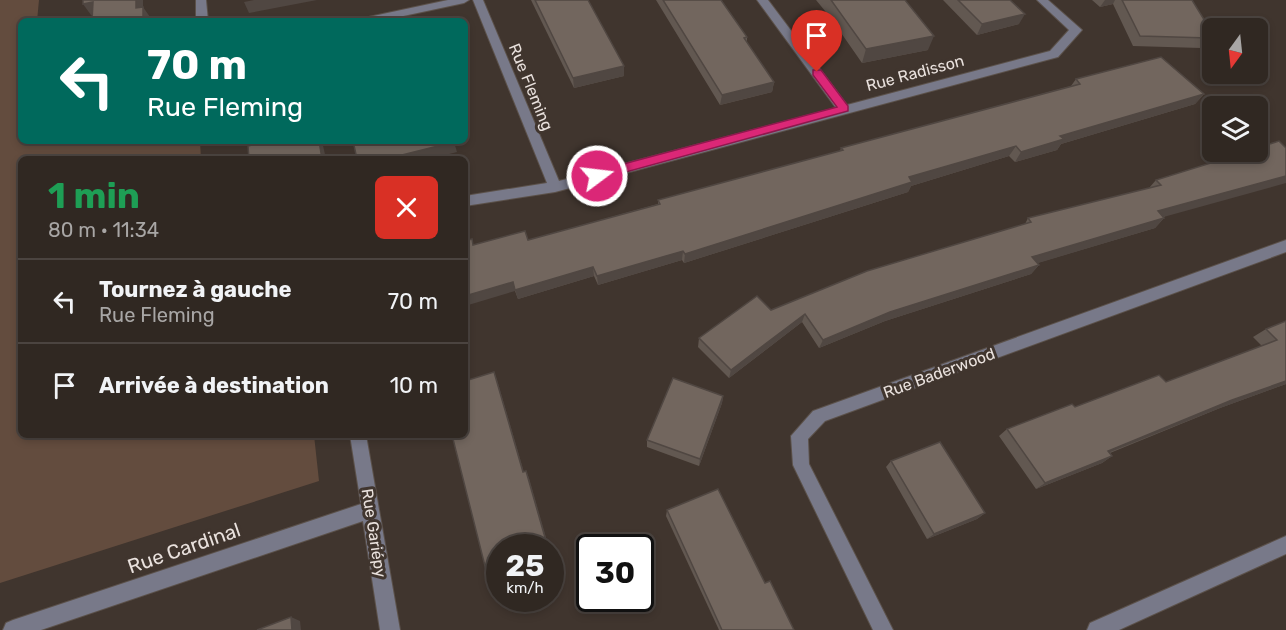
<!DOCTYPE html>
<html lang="fr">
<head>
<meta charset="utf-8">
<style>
	:root { --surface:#302822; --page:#38302a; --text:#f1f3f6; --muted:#a8a6a5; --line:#4b4440 }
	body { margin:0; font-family:Rubik,sans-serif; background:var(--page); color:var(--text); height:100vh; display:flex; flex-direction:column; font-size:22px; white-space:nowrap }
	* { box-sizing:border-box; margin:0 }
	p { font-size:20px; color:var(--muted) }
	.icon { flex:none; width:33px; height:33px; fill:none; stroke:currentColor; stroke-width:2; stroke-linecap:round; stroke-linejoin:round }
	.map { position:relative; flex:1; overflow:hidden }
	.panel { position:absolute; left:18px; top:156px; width:450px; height:282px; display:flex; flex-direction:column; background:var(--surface); border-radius:9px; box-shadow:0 3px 9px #0003,0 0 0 2px var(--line) }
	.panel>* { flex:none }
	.hud { position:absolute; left:18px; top:18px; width:450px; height:126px; border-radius:9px; box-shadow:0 3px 9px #0003,0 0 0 2px var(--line); background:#00695c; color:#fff; overflow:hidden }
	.needle { width:39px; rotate:195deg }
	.fabs { position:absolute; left:1202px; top:18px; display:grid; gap:12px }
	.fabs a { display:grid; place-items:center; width:66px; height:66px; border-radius:9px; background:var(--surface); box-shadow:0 3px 9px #0003,0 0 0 2px var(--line); font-size:30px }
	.speed { position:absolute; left:486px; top:534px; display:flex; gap:12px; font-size:30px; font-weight:700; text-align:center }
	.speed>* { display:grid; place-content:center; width:78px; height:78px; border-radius:50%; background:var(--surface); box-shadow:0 3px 9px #0003,0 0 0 2px var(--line); line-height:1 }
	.speed small { font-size:15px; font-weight:400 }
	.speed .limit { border:3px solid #111; border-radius:9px; background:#fff; color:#111 }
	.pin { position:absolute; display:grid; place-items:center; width:51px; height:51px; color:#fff; margin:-62px -26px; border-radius:50% 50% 50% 0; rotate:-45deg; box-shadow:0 0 6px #0007 }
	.pin .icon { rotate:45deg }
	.me { position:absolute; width:66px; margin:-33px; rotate:75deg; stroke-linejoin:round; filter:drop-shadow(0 0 4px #0008) }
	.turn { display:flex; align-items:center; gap:21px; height:126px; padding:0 30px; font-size:27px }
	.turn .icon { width:78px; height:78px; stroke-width:2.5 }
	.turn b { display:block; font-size:42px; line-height:51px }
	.round { display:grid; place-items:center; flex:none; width:63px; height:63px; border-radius:9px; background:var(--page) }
	.headline { display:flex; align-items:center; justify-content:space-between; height:102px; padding:0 30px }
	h1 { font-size:36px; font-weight:700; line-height:45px; color:#1e9e55 }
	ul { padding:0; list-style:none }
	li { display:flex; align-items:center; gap:18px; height:84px; padding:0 30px; border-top:2px solid var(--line) }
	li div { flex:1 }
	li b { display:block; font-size:22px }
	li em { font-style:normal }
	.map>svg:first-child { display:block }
	.green { fill:#634c3e }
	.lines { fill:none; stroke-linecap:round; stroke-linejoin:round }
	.minor-casing { stroke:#5b514a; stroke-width:2 }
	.minor { fill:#787989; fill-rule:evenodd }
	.wall { fill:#625851 }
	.shaded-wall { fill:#504742 }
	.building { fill:#72665e; stroke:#504742; stroke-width:1.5 }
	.route { fill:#db2777; stroke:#8e194d; stroke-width:1.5 }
	.labels { text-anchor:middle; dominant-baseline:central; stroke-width:6; stroke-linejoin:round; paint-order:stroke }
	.street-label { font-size:16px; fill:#e9e1dd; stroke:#40352e }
	.near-street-label { font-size:20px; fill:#e9e1dd; stroke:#40352e }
</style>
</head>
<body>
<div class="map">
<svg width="1286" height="630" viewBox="0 0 1286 630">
	<rect width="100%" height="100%" fill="#40352e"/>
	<path class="green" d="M0,0H39L37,21H21V141H200L201,159H21V435H314L319,481L0,583Z"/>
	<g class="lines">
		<defs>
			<g id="minor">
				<path d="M196,0H206L208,21H196Z"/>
				<path d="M448,0H469L464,3L380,21H358L364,18Z"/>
				<path d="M473,0H483L559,181L836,108L757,0H768L847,105L1050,51L1069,30L1037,0H1048L1082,30L1058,57L555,192L465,206V196L547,183Z"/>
				<path d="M1286,240V252L825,421L808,439L809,464L893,630H873L793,465L791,436L813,411Z"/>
				<path d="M350,435H366L400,630H380L363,521L41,630H3L6,623L13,620L361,504Z"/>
				<path d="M1286,536V554L1119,630H1087L1090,623Z"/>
			</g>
		</defs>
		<use href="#minor" class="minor-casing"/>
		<use href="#minor" class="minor"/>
	</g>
	<g class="wall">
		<path d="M531,0H588L624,66V76L574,88Z"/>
		<path d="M656,0H721L747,37V42L774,82L772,92L720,105Z"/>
		<path d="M816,0H905L928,50L862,63L830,17Z"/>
		<path d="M943,0H1010L1019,24L977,35Z"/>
		<path d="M1092,0H1192L1208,26L1205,30L1209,38L1201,48L1133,46L1113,4L1100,7Z"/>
		<path d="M1076,79L1204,94L1195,104L1061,144L1057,150L1015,162L1009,156L911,186L908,192L684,263L682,260L598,285L594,276L518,299L515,291L473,245L528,240L658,204V200L840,151L841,148L1071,86Z"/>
		<path d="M1246,152L1164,217V218L1155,228L1037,263L1039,265L1031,274L885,321L819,348L802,322L729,378L698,347L699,338L771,310L1025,224L1028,218L1149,188L1156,180Z"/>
		<path d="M1286,321V384L1220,408L1110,453L1112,456L1102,463L1036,489L999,436L1007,429L1075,407L1166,382L1262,346L1253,337L1266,329Z"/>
		<path d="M723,396L722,403L699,466L647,447V440Z"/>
		<path d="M891,461L985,513L977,519L927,539L886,467Z"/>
		<path d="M667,510L765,583L794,630H719L666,516Z"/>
	</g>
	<g class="shaded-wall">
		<path d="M136,0H143V7L150,17V21H143L136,8Z"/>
		<path d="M254,0H317L249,13L244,2Z"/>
		<path d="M1105,0H1115L1113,4L1100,7Z"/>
		<path d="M93,2L101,13L91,15L83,4Z"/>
		<path d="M1025,14L1019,24L977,35L982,24Z"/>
		<path d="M934,36L928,50L862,63L866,49Z"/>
		<path d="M624,66V76L574,88L573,78Z"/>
		<path d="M774,82L772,92L720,105L722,95Z"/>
		<path d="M1204,94L1195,104L1061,144L1057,150L1015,162L1021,152L1060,136Z"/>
		<path d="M319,141H322L326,159H322Z"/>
		<path d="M454,142L457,152L430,159H386Z"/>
		<path d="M1016,146L1009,156L911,186L908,192L684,263L685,254L909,177Z"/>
		<path d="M1286,176V183L1149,221L1158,211Z"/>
		<path d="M1164,218L1155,228L1025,267L1032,257Z"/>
		<path d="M683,251L682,260L598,285L597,276Z"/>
		<path d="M1039,265L1031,274L885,321L819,348L823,340L890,312Z"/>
		<path d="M593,267L594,276L518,299L515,290Z"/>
		<path d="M513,282L515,291L465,306V296Z"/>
		<path d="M805,314L802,322L729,378L731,370Z"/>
		<path d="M494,372L497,380L526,479L523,472Z"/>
		<path d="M1286,381V384L1220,408L1098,457L1108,451L1232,400Z"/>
		<path d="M723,396L722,403L699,466L700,459Z"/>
		<path d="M1112,456L1102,463L1036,489L1045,483Z"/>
		<path d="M526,471L529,478L549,548H548Z"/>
		<path d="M985,513L977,519L927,539L934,534Z"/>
		<path d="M500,570V575L491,579L487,574Z"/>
		<path d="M291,617L300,621L301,630H292Z"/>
	</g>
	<g class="building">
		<path d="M83,0H136V8L143,7V21H92L93,2L83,4Z"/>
		<path d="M535,0H588L624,66L573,78Z"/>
		<path d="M663,0H721L747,37L744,38L774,82L722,95Z"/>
		<path d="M831,0H905L934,36L866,49Z"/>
		<path d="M958,0H1010L1025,14L982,24Z"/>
		<path d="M1122,0H1192L1208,26H1202L1209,38L1140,36Z"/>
		<path d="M1161,57L1204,94L1060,136L1064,139L1021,152L1016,146L909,177L912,182L685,254L683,251L597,276L593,267L515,290L513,282L465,296V241L472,239L473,245L525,231L528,240L660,204L658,200L843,150L841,148L1080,84L1076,79Z"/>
		<path d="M263,141H319L322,159H249L248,146L263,142Z"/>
		<path d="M353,141H454V142L386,159H357Z"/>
		<path d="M1279,141L1286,148V176L1158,211L1164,218L1032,257L1039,265L890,312L823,340L805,314L731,370L699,338L757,296L771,310L867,271L1031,222L1028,218L1161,185L1156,180L1246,152H1257V148Z"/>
		<path d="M1286,321V381L1232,400L1108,451L1112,456L1045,483L1007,429L1072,404L1075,407L1159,375L1166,382L1277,340L1266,329Z"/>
		<path d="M494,372L523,472L526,471L548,548H500V570L487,574L452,435H465V381Z"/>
		<path d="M673,378L723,396L700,459L647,440Z"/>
		<path d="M940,442L985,513L934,534L891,461Z"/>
		<path d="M718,489L765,583L770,581L794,630H722L667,510Z"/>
		<path d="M291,617L292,630H257Z"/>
	</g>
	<path class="route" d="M813,70H821L848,106V111L597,180L591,176L597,171L837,107L813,75Z"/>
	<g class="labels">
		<g class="street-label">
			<text transform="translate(915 73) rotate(-15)">Rue Radisson</text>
			<text transform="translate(531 87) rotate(68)">Rue Fleming</text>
			<text transform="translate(939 373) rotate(-20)">Rue Baderwood</text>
			<text transform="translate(374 533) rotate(81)">Rue Gariépy</text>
		</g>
		<g class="near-street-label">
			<text transform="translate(184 548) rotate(-19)">Rue Cardinal</text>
		</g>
	</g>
</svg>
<div class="fabs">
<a><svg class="needle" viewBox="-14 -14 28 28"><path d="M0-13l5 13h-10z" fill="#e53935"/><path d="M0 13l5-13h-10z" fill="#a8a6a5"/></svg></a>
<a><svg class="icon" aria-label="layers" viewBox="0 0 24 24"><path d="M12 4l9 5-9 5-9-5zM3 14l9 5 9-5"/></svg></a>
</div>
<div class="speed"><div>25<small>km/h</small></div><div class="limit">30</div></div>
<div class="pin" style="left:817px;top:72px;background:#d93025"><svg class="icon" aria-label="arrive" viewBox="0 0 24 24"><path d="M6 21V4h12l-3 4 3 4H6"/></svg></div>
<svg class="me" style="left:597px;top:176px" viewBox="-20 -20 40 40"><circle r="17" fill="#db2777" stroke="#fff" stroke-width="3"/><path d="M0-11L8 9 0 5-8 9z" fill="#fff"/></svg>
<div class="hud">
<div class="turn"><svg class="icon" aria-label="left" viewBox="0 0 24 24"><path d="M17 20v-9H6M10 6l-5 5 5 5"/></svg><div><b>70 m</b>Rue Fleming</div></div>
</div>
<section class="panel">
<div class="headline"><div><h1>1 min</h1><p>80 m · 11:34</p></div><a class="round" style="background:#d93025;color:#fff"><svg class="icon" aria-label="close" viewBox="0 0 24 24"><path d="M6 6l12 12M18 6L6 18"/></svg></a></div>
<ul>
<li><svg class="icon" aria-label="left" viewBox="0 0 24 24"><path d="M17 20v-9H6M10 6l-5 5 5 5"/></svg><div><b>Tournez à gauche</b><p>Rue Fleming</p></div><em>70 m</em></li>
<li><svg class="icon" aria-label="arrive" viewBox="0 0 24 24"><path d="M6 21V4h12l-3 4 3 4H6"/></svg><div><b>Arrivée à destination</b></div><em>10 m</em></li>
</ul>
</section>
</div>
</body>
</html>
